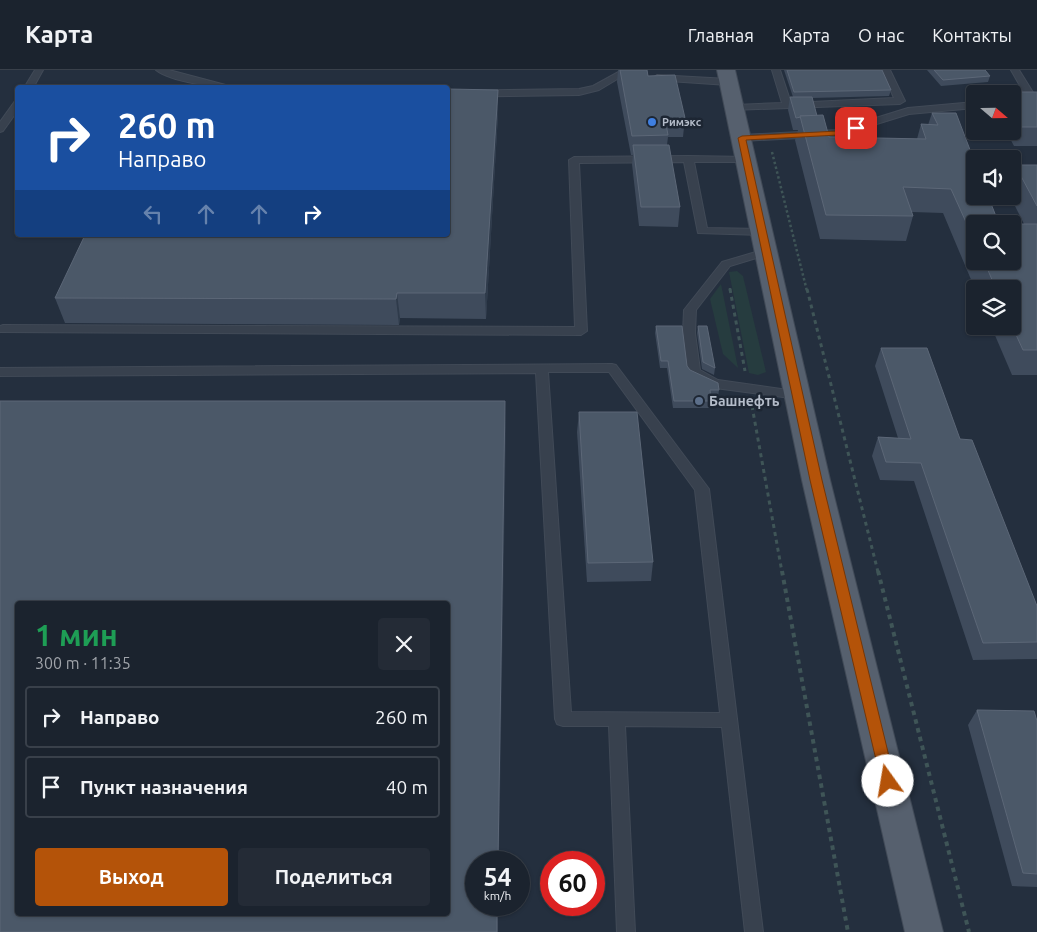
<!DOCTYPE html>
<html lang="ru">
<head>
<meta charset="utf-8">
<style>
	:root { --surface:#1b232e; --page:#242b36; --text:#f1f3f6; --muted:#a0a4aa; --line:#39404a; --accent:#b45309 }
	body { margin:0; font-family:Ubuntu,sans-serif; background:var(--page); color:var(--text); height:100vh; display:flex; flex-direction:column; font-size:19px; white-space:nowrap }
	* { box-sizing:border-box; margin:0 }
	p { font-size:16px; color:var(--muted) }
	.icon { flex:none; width:28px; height:28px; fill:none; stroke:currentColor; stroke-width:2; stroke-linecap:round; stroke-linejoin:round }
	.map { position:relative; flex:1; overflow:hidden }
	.drawer { position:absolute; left:15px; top:531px; width:435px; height:315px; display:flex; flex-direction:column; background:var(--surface); border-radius:5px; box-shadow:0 1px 4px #0004,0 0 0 1px var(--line) }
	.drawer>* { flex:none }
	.banner { position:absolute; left:15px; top:15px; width:435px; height:152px; border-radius:5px; box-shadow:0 1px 4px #0004,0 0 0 1px var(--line); background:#1a4fa0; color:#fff; overflow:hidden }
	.needle { width:32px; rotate:110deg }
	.fabs { position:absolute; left:966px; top:15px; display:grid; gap:10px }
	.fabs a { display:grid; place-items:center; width:55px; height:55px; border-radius:5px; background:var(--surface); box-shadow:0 1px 4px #0004,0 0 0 1px var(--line); font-size:25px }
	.speed { position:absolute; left:465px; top:781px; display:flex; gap:10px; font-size:25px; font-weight:700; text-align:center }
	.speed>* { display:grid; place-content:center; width:65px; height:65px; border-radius:50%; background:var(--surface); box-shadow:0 1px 4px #0004,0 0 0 1px var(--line); line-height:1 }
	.speed small { font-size:12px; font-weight:400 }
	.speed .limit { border:8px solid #d22; background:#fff; color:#111 }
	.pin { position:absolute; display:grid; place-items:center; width:42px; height:42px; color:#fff; margin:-21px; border-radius:10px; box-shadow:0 2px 8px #0006 }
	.me { position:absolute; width:55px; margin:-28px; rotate:347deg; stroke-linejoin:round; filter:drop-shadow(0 0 4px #0008) }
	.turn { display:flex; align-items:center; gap:18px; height:105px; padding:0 20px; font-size:22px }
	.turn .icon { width:65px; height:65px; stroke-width:2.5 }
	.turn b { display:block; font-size:35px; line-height:42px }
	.lanes { display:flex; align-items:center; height:48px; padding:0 20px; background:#0003; justify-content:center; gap:25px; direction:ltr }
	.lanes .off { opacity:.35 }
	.round { display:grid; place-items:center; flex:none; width:52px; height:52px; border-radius:5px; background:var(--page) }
	.overview { display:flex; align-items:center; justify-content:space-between; height:85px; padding:0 20px }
	h1 { font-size:30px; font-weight:700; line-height:38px; color:#1e9e55 }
	.cta { display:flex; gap:10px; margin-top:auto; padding:10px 20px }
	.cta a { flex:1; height:58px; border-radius:5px; background:var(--accent); color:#fff; font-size:20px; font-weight:700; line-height:58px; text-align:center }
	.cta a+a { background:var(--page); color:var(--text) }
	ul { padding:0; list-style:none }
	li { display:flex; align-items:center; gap:15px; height:62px; margin:0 10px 8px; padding:0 10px; border:2px solid var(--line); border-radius:5px }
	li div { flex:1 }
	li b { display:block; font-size:19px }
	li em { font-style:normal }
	header { display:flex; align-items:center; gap:30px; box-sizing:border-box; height:70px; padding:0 25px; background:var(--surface); border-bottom:1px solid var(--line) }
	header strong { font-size:24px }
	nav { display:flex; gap:28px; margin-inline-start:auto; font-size:18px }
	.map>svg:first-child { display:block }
	.green { fill:#263c3f }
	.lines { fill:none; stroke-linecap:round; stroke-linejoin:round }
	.lane-casing { stroke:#414a57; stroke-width:2 }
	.primary-casing { stroke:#414a57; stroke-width:2 }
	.path-far2 { stroke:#3f5557; stroke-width:2.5; stroke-dasharray:2.5 2.5; stroke-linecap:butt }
	.path-far1 { stroke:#3f5557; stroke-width:3; stroke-dasharray:4 4; stroke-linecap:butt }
	.path { stroke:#3f5557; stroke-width:4; stroke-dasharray:4.5 4.5; stroke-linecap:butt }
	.lane { fill:#38414e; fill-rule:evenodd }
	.primary { fill:#56606e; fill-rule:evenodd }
	.wall { fill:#3f4b5c }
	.shaded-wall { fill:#2f3b4b }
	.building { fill:#4b5868; stroke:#5c6777; fill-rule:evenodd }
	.route { fill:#b45309; stroke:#753606 }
	.shop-dot { fill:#3f7fe0; stroke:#1d2633; stroke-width:2 }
	.service-dot { fill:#5c6f8a; stroke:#1d2633; stroke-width:2 }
	.labels { text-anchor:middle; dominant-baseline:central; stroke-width:5; stroke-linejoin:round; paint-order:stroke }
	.far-poi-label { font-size:11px; font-weight:bold; fill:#b4bcc9; stroke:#1d2633; text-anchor:start }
	.poi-label { font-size:14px; font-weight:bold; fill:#b4bcc9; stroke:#1d2633; text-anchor:start }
</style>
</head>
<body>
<header>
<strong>Карта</strong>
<nav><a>Главная</a><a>Карта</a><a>О нас</a><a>Контакты</a></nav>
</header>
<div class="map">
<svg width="1037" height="862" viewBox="0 0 1037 862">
	<rect width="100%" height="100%" fill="#242f3e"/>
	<g class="green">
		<path d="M737,201L743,206L766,302L758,305L749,303L729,202Z"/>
		<path d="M721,214L738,298L723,284L710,229Z"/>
	</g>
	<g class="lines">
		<defs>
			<g id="lane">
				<path d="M35,0H43L33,18H24Z"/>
				<path d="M156,0H169L237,18C217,18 171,12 156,0Z"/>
				<path d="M622,0H628L629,2L599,20L579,25L448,27V21L579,19L593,16Z"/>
				<path d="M772,0H780L791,33L894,28L882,0H890L905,31L900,34L732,40L730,38L735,35L782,33Z"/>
				<path d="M1011,0H1019L1037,29L1036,32L1012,35V29L1027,28Z"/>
				<path d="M657,5L728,9L733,12L728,15L654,10L653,8Z"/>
				<path d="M18,30V40L3,61L0,62V52L15,31Z"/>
				<path d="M975,32V38L909,44L838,66L742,71L737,68L742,65L837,60L908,38Z"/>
				<path d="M688,86L749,87L751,89L746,92H694L707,158L762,159L767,162L762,165L698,163L684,92L579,93L587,261L581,265L0,262V256L3,255L575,257L569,90L574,87Z"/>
				<path d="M766,179L771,182L770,184L730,196L696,240L695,263L700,300L718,310L802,322L804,325L798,329L715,318L690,305L688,302L683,263L684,240L722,192Z"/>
				<path d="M612,294L616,295L709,419L763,862H745L722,657L625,656L635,862H617L609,656H563L557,654L555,649L536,303L0,306V298ZM548,302H609L695,420L720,643L571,642Z"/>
			</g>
			<path id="primary" d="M717,0H735L830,410L943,862H905L802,410Z"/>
		</defs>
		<use href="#lane" class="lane-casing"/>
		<use href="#primary" class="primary-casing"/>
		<g class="path-far2">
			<path d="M772,82L807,221"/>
			<path d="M730,218V221"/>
		</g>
		<g class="path-far1">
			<path d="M730,219L745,301"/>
			<path d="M807,219L878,502"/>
			<path d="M752,336L782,502"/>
		</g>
		<g class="path">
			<path d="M782,501L848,862"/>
			<path d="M878,501L969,862"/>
		</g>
		<use href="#lane" class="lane"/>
		<use href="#primary" class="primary"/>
	</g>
	<g class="wall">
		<path d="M618,0H647L648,6L685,48L683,67H668L667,75L680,137L678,157L639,156L632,94L633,85H631L617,12Z"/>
		<path d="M784,0H882L891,20L889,26L812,28L817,46L829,67L917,69L921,54L928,55L932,43H956L975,154V191H1012L1024,154L1010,126H1012V102L1015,95H1037V305H1012L991,256H1012V219H975L943,143L912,142L913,146L906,171L820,169L795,70L798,60H793L788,40L790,27H793Z"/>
		<path d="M927,0H985L990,6L988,12L941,16Z"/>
		<path d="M498,20V44L486,249L400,248L399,255L65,253L55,228Z"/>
		<path d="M1000,22H1037V76H1014L1006,61H1012V24H1000Z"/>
		<path d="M656,256L690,300L719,320L718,327H711V331L710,338H673L667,298H660L655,263Z"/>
		<path d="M698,256L715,298L714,305L702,299L697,263Z"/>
		<path d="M881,278L960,369L1037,536V589L973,590L914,411L880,410L872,386L878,367L898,368L875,296Z"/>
		<path d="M579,342L653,492L651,511L587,512L577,362Z"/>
		<path d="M977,640L1037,651V817L1012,816L968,655Z"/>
	</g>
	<g class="shaded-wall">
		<path d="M498,20V44L486,249L485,223Z"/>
		<path d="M397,223L400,248L399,255L396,229Z"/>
		<path d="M505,331L506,357L499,792H498Z"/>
		<rect x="497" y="835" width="1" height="27"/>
	</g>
	<g class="building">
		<path d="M620,0H647L648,6L675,5L685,48L665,49L668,65L632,66Z"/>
		<path d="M787,0H882L891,20L794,22Z"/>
		<path d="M934,0H985L990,6L943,10Z"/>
		<path d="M448,19L498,20L485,223H397L396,229L55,228L85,165H448Z"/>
		<path d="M1000,22H1037V57H1021L1012,42V24H1002Z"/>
		<path d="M790,27H812L817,46H800L801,47L796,48Z"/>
		<path d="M932,43H956L975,93V126H988L999,154H1000H975V172L951,119L903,117L913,146L826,145L800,46L823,45L829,67L926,69L921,54L938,55Z"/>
		<path d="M633,75H669L680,137H641Z"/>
		<path d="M1015,95H1037V136Z"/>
		<path d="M1012,154H1037V280H1023L1012,256V219H996L984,191H1012Z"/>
		<path d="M656,256H682L687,296L690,300L718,313L719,320H710L711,331H674L668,291H661Z"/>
		<path d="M698,256H707L715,298L703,292Z"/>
		<path d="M881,278H927L960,369L972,370L1037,536V572L983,573L921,393L886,392L878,367L911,369Z"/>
		<path d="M0,331H505L498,792H476V835H497V862H0ZM18,534H448V844H18Z"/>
		<path d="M579,342H637L653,492L588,493Z"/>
		<path d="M977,640L1034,641L1037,651V804L1023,803Z"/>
	</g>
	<path class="route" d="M856,55L858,56V59L838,65L746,70L822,410L895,711L893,716L888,718L883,716L881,711L810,410L738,68L742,66L838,61Z"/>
	<circle class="shop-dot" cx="652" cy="52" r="5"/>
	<circle class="service-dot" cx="699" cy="331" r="5"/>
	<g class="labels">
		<g class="far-poi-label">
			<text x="662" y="52">Римэкс</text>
		</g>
		<g class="poi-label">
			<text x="709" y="331">Башнефть</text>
		</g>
	</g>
</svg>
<div class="fabs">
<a><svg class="needle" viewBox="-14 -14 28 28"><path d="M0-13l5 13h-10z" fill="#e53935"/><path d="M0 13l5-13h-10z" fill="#a0a4aa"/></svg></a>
<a><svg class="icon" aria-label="sound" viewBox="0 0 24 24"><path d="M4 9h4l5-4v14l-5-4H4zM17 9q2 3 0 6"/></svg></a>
<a><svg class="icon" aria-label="search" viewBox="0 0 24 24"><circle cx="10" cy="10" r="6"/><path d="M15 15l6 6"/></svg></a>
<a><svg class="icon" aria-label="layers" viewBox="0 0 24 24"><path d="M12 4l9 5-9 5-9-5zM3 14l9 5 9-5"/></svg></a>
</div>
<div class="speed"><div>54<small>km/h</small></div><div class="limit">60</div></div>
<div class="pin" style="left:856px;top:58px;background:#d93025"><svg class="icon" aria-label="arrive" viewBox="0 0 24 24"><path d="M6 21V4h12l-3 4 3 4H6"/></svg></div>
<svg class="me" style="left:888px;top:711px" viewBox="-20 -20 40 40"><circle r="19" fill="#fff"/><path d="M0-13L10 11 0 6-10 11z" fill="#b45309"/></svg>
<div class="banner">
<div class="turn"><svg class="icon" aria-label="right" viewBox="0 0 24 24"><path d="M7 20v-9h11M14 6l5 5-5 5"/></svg><div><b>260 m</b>Направо</div></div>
<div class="lanes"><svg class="icon off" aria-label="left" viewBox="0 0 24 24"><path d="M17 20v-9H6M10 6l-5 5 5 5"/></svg><svg class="icon off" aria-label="ahead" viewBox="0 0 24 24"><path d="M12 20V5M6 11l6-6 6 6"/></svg><svg class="icon off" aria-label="ahead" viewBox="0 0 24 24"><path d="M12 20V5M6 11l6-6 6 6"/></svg><svg class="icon" aria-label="right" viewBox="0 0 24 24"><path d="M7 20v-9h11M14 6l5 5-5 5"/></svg></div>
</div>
<section class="drawer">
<div class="overview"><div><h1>1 мин</h1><p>300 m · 11:35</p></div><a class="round"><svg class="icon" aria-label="close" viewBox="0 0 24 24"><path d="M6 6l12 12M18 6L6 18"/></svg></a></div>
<ul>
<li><svg class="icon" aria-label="right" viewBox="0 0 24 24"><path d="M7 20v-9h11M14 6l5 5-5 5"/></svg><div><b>Направо</b></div><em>260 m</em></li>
<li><svg class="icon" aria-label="arrive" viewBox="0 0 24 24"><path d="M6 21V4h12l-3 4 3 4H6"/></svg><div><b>Пункт назначения</b></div><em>40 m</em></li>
</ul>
<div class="cta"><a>Выход</a><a>Поделиться</a></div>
</section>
</div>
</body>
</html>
